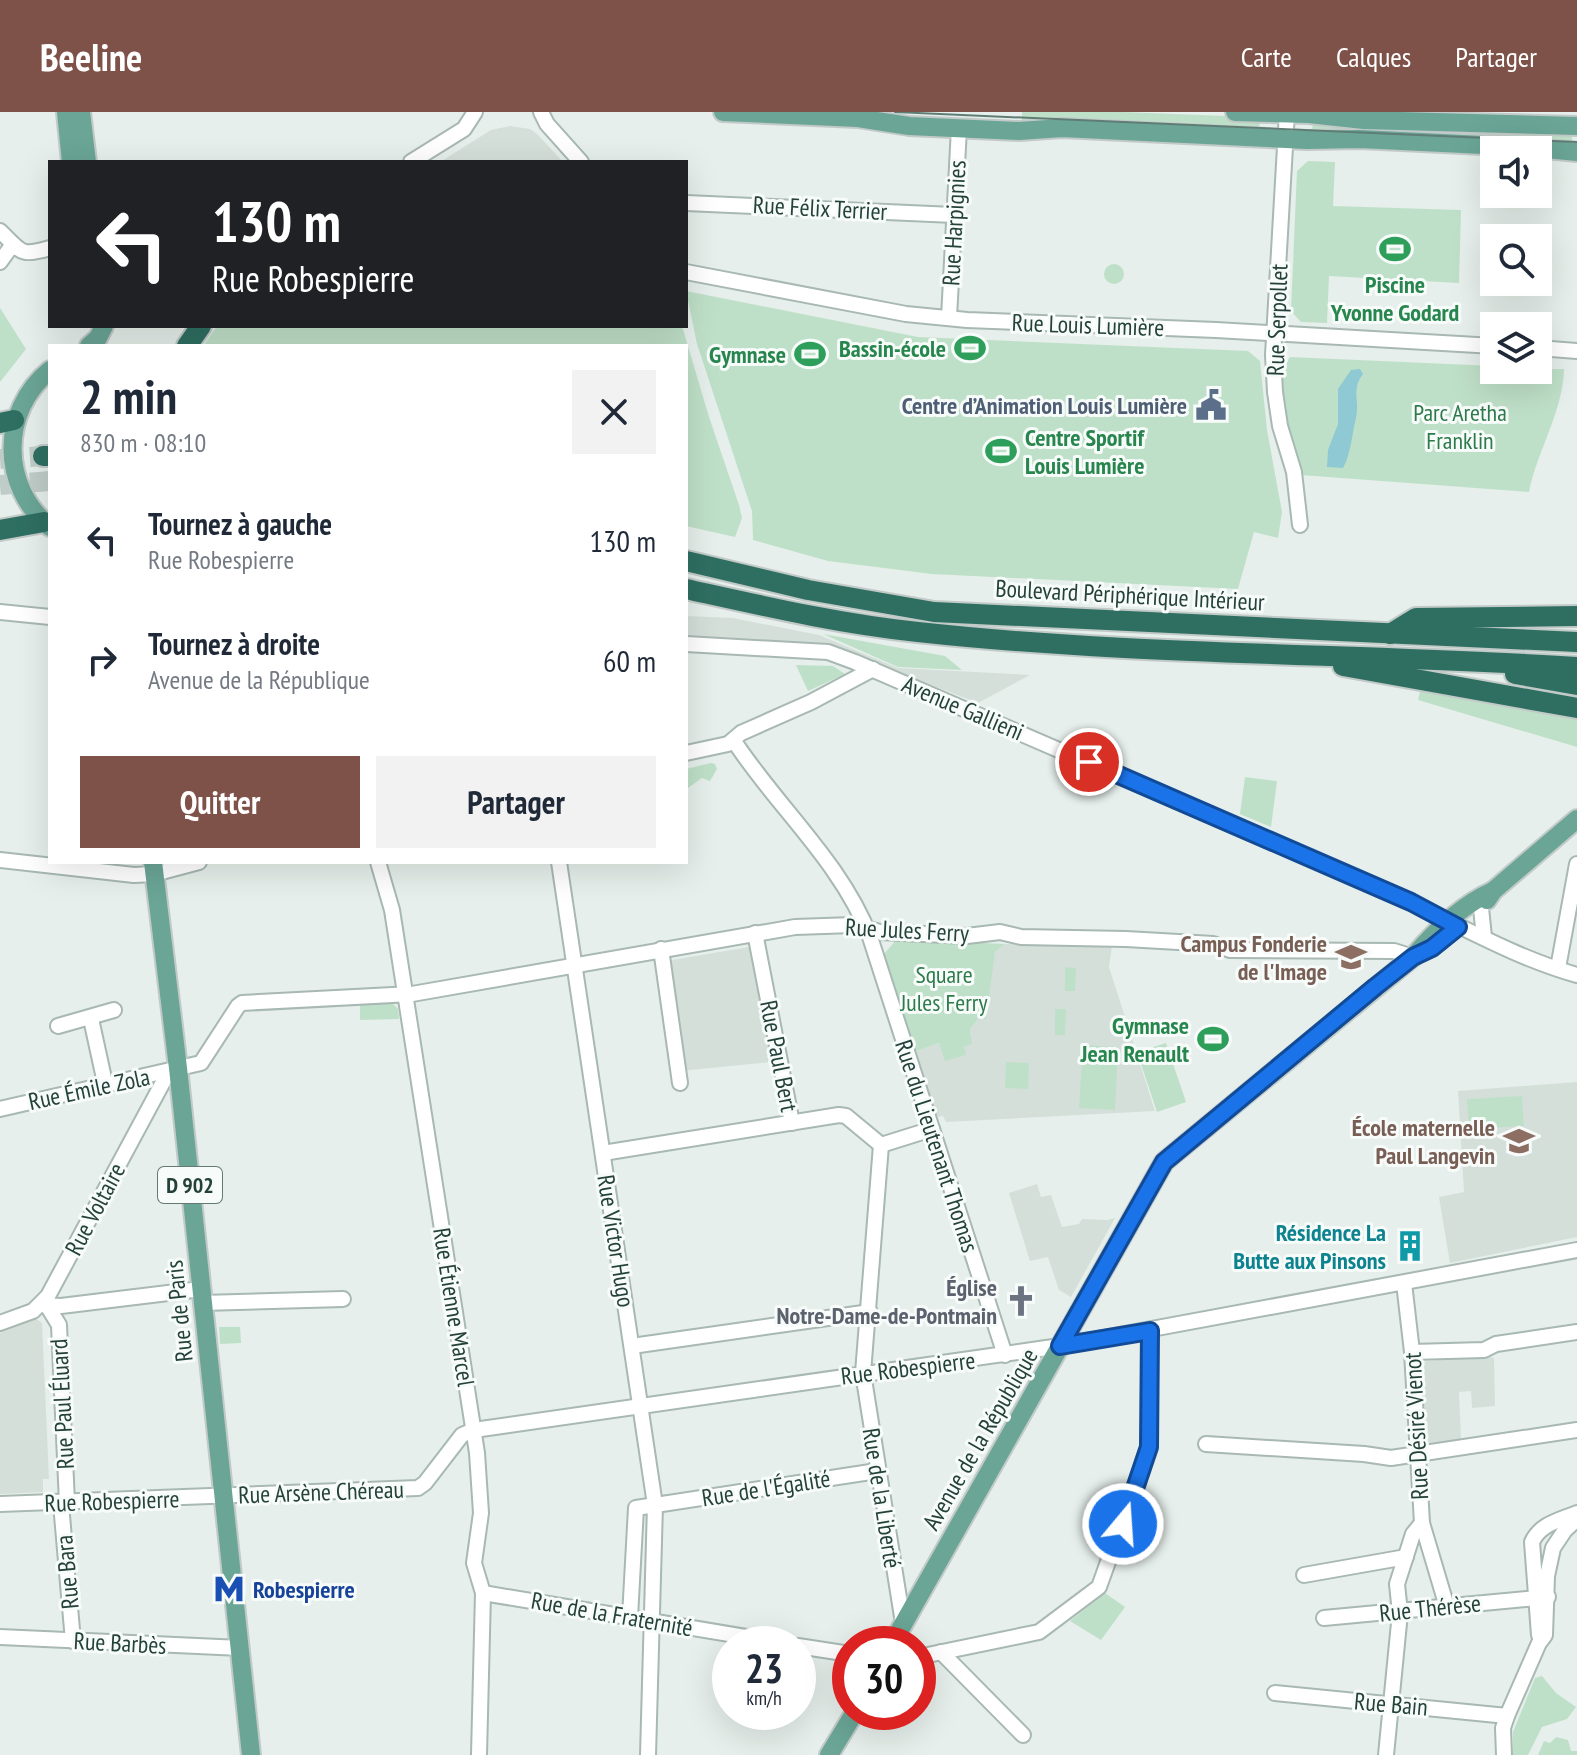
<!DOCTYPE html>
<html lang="fr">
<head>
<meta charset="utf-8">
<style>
	:root { --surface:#fff; --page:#f2f2f3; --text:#1f2937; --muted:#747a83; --accent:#7f5249 }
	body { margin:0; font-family:"PT Sans Narrow",sans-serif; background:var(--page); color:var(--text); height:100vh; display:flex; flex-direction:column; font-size:30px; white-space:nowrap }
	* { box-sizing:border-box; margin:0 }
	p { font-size:26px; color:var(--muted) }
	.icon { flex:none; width:44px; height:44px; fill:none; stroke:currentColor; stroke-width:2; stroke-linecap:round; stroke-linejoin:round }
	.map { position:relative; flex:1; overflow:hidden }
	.panel { position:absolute; left:48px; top:232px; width:640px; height:520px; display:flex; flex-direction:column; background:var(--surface); border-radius:0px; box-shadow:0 8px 32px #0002 }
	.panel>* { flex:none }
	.top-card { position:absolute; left:48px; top:48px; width:640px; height:168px; border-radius:0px; box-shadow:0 8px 32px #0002; background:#202124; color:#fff; overflow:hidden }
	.fabs { position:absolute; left:1480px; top:24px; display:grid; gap:16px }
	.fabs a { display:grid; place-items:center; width:72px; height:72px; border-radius:0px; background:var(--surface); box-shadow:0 8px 32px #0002; font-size:40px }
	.speed { position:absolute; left:712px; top:1514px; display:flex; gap:16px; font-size:40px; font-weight:700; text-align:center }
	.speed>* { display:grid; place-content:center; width:104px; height:104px; border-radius:50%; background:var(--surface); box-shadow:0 8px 32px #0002; line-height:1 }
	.speed small { font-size:20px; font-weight:400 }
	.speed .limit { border:12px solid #d22; background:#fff; color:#111 }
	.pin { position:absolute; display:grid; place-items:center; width:68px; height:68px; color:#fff; margin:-34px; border:4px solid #fff; border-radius:50%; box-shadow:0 2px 8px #0007 }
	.me { position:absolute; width:88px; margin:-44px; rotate:18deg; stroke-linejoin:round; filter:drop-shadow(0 0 6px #0008) }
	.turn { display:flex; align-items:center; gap:28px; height:168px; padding:0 32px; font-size:36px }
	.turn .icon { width:104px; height:104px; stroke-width:2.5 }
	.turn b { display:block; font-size:56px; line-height:68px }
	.round { display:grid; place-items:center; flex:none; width:84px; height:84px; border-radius:0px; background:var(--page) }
	.overview { display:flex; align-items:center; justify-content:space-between; height:136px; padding:0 32px }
	h1 { font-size:48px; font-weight:700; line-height:60px }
	.cta { display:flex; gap:16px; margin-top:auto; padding:16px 32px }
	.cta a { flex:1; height:92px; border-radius:0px; background:var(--accent); color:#fff; font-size:32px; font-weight:700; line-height:92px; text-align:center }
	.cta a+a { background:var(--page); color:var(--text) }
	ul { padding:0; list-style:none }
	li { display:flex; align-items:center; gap:24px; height:120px; padding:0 32px }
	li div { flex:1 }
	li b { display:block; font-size:30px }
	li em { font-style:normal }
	header { display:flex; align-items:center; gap:48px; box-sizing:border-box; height:112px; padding:0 40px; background:var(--accent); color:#fff }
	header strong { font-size:38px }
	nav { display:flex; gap:44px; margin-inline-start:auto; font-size:28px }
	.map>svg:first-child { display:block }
	.built { fill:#d4dfda }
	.green { fill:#bfe0c8 }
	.water { fill:#8ec9d4 }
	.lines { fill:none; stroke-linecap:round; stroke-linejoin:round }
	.highway-tunnel { stroke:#bfccc8; stroke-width:20; stroke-dasharray:20 10; stroke-linecap:butt }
	.minor-casing { stroke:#a8b8b2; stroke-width:18 }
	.major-casing { stroke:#c2cac8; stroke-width:22 }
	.highway-casing { stroke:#c2cac8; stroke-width:24 }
	.minor { stroke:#fff; stroke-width:14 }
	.major { stroke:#6aa596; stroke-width:18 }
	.highway { stroke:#2f6f62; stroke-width:20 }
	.tram { stroke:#5f7d75; stroke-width:2 }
	.route-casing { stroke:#114b97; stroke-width:20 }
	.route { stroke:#1a73e8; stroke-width:14 }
	.labels { text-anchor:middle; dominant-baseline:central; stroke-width:6; stroke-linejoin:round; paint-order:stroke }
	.shield { fill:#f7fbf9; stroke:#637a73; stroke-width:2 }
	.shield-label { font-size:22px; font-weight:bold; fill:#24423a }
	.street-label { font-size:24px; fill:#24423a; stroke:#f7fbf9 }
	.leisure-label { font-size:24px; font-weight:bold; fill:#27864d; stroke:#f7fbf9; text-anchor:end }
	.service-label { font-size:24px; font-weight:bold; fill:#4e5e75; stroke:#f7fbf9; text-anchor:end }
	.park-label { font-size:24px; fill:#2d7a4b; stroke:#f7fbf9 }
	.education-label { font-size:24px; font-weight:bold; fill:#785e54; stroke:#f7fbf9; text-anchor:end }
	.culture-label { font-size:24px; font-weight:bold; fill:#0d838f; stroke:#f7fbf9; text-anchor:end }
	.worship-label { font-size:24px; font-weight:bold; fill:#5b616d; stroke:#f7fbf9; text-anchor:end }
	.transit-label { font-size:24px; font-weight:bold; fill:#164399; stroke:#f7fbf9; text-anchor:start }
</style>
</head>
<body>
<header>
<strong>Beeline</strong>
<nav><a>Carte</a><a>Calques</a><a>Partager</a></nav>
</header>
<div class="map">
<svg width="1577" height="1643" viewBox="0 0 1577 1643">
	<rect width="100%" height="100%" fill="#e6efeb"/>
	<g class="built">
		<path d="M510,14L530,17L537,22L563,50H440L491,18Z"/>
		<path d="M686,504L733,506L819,523L898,556L1030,563L978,591L827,533L686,526Z"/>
		<path d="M1005,832L1112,834L1109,855L1155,999L946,1010L943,1004L937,1005L916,939L939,931L964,935L971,932L970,917L978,907L995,840Z"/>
		<path d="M749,835L771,950L680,959L666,849Z"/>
		<path d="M1577,970V1125L1450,1151L1439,1085L1464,1080L1458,979Z"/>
		<path d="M1037,1072L1041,1085L1051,1083L1062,1115L1079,1112L1082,1107L1107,1108L1115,1106L1071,1185L1059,1178L1048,1145L1030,1149L1009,1081Z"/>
		<path d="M36,1207L42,1211L49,1367H43V1380L0,1382V1221Z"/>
		<path d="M1489,1245L1494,1246L1495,1294L1472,1296L1471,1279L1459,1280L1461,1327L1431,1332L1426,1329L1421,1252L1427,1249Z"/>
	</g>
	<g class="green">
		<path d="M1022,0H1123L1252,5L1260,8L1259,18L1022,14Z"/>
		<path d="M1313,10L1572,21V32L1312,20Z"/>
		<path d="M1308,49L1335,50L1333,94L1461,98L1459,171L1329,164L1327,211L1301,210L1291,199L1297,59Z"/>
		<circle cx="1114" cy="162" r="10"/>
		<path d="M686,179L918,225L1248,239L1260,249L1267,318L1282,400L1278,426L1254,420L1238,477L932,462L828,449L753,428L752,399L697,232Z"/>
		<path d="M0,196L26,237L0,270Z"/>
		<path d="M217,214H682L709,305L739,393L742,406L735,425L686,414V234H203Z"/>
		<path d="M1290,245L1494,254V258L1564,257C1563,300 1537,339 1529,380L1301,363C1291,330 1269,276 1290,245Z"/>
		<path d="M823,522L945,544L962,558L898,555Z"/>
		<path d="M796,553L833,554L845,562L808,579Z"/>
		<path d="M1420,579L1495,589L1577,606V635L1418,588Z"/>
		<path d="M711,651L715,652L717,657L710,669L702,666L688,676L686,657Z"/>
		<path d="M1245,665L1277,669L1271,715L1240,702Z"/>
		<path d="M897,827L1005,832L995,840L986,907H978L970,917L972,932L964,935L966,943L945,949L939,931L916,939L884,842Z"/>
		<path d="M1065,855L1076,856L1075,879H1065Z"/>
		<path d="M392,891L398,897L399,907L360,908V893Z"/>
		<path d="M1055,897H1066L1065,923H1055Z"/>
		<path d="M1166,931L1186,990L1157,1000L1137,940Z"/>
		<path d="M1083,933L1118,935L1115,998L1079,996Z"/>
		<path d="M1006,950L1029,951L1028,977L1005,976Z"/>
		<path d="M1522,984L1524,1014L1469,1017L1467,987Z"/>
		<path d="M219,1215H240L241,1231L220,1232Z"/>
		<path d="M1105,1481L1125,1495L1101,1528L1070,1509Z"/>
		<path d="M1542,1564L1556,1581L1576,1595L1567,1607L1542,1615L1528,1643H1513V1620L1535,1566Z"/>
		<path d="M1556,1625L1568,1628L1571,1639H1577V1643H1538L1544,1629L1550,1631Z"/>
	</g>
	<path class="water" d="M1360,257L1363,262C1351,277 1360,290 1356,306C1352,321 1351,342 1343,356L1327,355L1328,338L1338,312V277L1351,258Z"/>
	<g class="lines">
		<g class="highway-tunnel">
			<path d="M0,347L43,344"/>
			<path d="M0,373L50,369"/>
		</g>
		<defs>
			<g id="minor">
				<path d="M541,0L547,12L581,50"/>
				<path d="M1287,0L1273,243L1275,280L1280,314L1294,360L1300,413"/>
				<path d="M411,50L464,17L475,0"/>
				<path d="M686,91L954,103"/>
				<path d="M0,119C22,140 19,145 50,136"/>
				<path d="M0,150L13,132"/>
				<path d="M686,160L906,202L967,208L1216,218L1494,234"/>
				<path d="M949,206L959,16"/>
				<path d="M1538,236L1577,239"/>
				<path d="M0,500L50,505"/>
				<path d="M686,532L828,540L855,550L1392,782C1453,809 1512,845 1577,863"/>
				<path d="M734,629C778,696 841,750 870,825L1005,1243"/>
				<path d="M686,641L728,632L741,621L811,590L873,557"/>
				<path d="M0,748L134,763L154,762L199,750"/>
				<path d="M378,750L392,798L477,1341L481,1401L474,1451L483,1481L479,1643"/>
				<path d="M559,750L655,1393L648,1643"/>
				<path d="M1481,796L1484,825"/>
				<path d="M755,821L792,1011"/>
				<path d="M661,837L680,971"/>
				<path d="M1558,856L1577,752"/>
				<path d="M91,907L105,971"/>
				<path d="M58,914L114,898"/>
				<path d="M0,997L201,951L238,894L242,891L412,882L795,815L853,813L880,820L967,824L1000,820L1021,825L1126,827L1213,832L1230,838L1394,839L1413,845"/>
				<path d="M881,1033L863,1261L903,1511"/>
				<path d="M603,1041L839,1003L846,1004L881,1033L932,1017"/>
				<path d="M1404,1171L1412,1240L1422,1411L1447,1495"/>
				<path d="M202,1191L343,1187"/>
				<path d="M41,1193L61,1194L201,1177"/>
				<path d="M48,1195L59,1213L67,1391"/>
				<path d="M0,1211L33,1199L48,1184L169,959"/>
				<path d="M632,1234L870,1200"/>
				<path d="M1412,1240L1484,1238L1496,1232L1577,1220"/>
				<path d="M1206,1332L1364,1342L1391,1346L1577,1318"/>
				<path d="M0,1392L418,1376L425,1371L462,1323L474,1318L1060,1234L1577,1138"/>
				<path d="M61,1392L73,1529"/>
				<path d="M1304,1463L1406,1445"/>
				<path d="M483,1481L788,1532"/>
				<path d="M630,1505L636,1396L877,1359"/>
				<path d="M1324,1506L1548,1485"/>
				<path d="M1539,1523L1532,1430C1540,1412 1560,1408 1577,1401"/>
				<path d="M0,1525L241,1536"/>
				<path d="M798,1534L850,1542"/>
				<path d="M941,1540L1023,1623"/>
				<path d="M918,1545L1039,1520L1099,1475L1149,1335L1150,1219"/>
				<path d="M1275,1581L1507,1604"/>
				<path d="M1386,1643L1400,1501L1397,1472L1413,1422L1422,1411"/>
				<path d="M1504,1643L1503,1616L1507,1604L1539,1531L1545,1523L1547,1464L1553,1436L1565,1418L1577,1407"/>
			</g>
			<g id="major">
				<path d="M66,0L71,50"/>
				<path d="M81,0L87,50"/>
				<path d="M723,0L858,6L909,14L1019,19L1062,16L1307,28L1360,27L1525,35L1577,40"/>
				<path d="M1235,0L1309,2L1364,8L1577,14"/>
				<path d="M89,234L98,226L104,214"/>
				<path d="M50,258C0,299 0,374 50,415"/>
				<path d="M153,750L178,956L251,1643"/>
				<path d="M1487,788L1493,779L1577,707"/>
				<path d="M892,1532L1164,1050L1413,845C1435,819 1461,793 1493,779"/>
				<path d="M829,1643L855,1600"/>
			</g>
			<g id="highway">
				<path d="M187,234L201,214"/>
				<path d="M0,311L14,308"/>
				<path d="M43,344H50"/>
				<path d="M0,418L44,410"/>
				<path d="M686,449L808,478L934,500L1577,530"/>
				<path d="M686,477C763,494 840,512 918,520C1137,544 1358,541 1577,555"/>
				<path d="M1390,522L1416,506L1577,504"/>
				<path d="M1343,554L1577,596"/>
				<path d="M1515,562L1577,573"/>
			</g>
		</defs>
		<use href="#minor" class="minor-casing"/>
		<use href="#major" class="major-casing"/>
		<use href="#highway" class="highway-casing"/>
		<use href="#minor" class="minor"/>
		<use href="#major" class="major"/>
		<use href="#highway" class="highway"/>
		<path class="tram" d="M895,0L1577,30"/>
	</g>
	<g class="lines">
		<defs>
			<path id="route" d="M1089,650L1411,790L1458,815L1432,836L1413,845L1375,875L1164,1050L1060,1234L1150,1219L1149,1335L1123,1412"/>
		</defs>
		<use href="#route" class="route-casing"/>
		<use href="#route" class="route"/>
	</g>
	<defs>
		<symbol id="stadium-bare" viewBox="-9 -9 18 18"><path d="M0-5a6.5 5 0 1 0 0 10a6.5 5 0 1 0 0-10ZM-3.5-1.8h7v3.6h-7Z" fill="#2e9e5b" stroke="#f7fbf9" stroke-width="2.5" paint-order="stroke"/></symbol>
		<symbol id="civic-bare" viewBox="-9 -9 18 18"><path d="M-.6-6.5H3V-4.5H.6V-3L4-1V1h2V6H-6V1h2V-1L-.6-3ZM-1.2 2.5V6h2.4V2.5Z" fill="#5c6f8a" stroke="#f7fbf9" stroke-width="2.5" paint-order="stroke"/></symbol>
		<symbol id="university-bare" viewBox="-9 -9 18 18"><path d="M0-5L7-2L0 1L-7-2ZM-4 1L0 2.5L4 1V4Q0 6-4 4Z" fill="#8d6e63" stroke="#f7fbf9" stroke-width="2.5" paint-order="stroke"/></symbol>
		<symbol id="school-bare" viewBox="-9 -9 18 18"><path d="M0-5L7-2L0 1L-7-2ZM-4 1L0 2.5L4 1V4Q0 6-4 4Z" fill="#8d6e63" stroke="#f7fbf9" stroke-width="2.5" paint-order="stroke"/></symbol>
		<symbol id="building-bare" viewBox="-9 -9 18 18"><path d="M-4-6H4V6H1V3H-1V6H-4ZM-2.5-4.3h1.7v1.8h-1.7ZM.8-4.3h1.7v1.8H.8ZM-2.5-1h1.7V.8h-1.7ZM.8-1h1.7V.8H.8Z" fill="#0f9aa8" stroke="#f7fbf9" stroke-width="2.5" paint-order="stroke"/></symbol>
		<symbol id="church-bare" viewBox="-9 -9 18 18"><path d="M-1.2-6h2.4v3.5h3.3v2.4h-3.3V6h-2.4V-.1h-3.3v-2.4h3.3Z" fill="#6b7280" stroke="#f7fbf9" stroke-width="2.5" paint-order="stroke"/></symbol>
		<symbol id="metro-bare" viewBox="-9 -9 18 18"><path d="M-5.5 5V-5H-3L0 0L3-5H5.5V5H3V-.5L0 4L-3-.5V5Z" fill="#1a4fb4" stroke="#f7fbf9" stroke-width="2.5" paint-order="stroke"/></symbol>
	</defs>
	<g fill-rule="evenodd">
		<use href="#stadium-bare" x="1373" y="115" width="44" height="44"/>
		<use href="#stadium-bare" x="948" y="214" width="44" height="44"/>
		<use href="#stadium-bare" x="788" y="220" width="44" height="44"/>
		<use href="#civic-bare" x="1189" y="271" width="44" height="44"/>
		<use href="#stadium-bare" x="979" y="317" width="44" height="44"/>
		<use href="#university-bare" x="1329" y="823" width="44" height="44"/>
		<use href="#stadium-bare" x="1191" y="905" width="44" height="44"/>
		<use href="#school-bare" x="1497" y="1007" width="44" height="44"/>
		<use href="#building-bare" x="1388" y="1112" width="44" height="44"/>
		<use href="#church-bare" x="999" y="1167" width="44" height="44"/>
		<use href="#metro-bare" x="207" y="1455" width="44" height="44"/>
	</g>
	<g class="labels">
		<rect class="shield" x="158" y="1055" width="64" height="36" rx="6"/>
		<g class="shield-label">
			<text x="190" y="1073">D 902</text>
		</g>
		<g class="street-label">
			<text transform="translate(820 96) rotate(3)">Rue Félix Terrier</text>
			<text transform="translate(954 111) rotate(-87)">Rue Harpignies</text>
			<text transform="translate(1277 208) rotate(-88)">Rue Serpollet</text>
			<text transform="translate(1088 213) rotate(2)">Rue Louis Lumière</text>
			<text transform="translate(1130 483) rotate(3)">Boulevard Périphérique Intérieur</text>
			<text transform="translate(963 596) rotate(23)">Avenue Gallieni</text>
			<text transform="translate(907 818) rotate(3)">Rue Jules Ferry</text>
			<text transform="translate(779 944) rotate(79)">Rue Paul Bert</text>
			<text transform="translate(89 977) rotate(-12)">Rue Émile Zola</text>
			<text transform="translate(937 1034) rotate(72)">Rue du Lieutenant Thomas</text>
			<text transform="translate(95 1097) rotate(-62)">Rue Voltaire</text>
			<text transform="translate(616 1129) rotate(81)">Rue Victor Hugo</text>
			<text transform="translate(454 1195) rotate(81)">Rue Étienne Marcel</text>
			<text transform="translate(179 1199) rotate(-96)">Rue de Paris</text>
			<text transform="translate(908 1256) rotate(-7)">Rue Robespierre</text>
			<text transform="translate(62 1292) rotate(-93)">Rue Paul Éluard</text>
			<text transform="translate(1416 1314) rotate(-93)">Rue Désiré Vienot</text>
			<text transform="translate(980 1327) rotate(-60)">Avenue de la République</text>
			<text transform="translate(766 1376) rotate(-9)">Rue de l'Égalité</text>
			<text transform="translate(321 1380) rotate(-2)">Rue Arsène Chéreau</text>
			<text transform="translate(882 1386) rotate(81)">Rue de la Liberté</text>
			<text transform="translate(112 1389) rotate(-2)">Rue Robespierre</text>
			<text transform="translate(67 1460) rotate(-95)">Rue Bara</text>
			<text transform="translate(1430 1496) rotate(-6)">Rue Thérèse</text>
			<text transform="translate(612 1502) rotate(10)">Rue de la Fraternité</text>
			<text transform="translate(120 1531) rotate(3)">Rue Barbès</text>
			<text transform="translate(1391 1592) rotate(5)">Rue Bain</text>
		</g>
		<g class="leisure-label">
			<text x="1395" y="172" text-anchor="middle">Piscine<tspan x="1395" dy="28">Yvonne Godard</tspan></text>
			<text x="946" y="236">Bassin-école</text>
			<text x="786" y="242">Gymnase</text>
			<text x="1025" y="325" text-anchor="start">Centre Sportif<tspan x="1025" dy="28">Louis Lumière</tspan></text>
			<text x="1189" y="913">Gymnase<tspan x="1189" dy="28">Jean Renault</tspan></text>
		</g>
		<g class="service-label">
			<text x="1187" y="293">Centre d’Animation Louis Lumière</text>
		</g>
		<g class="park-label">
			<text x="1460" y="300">Parc Aretha<tspan x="1460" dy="28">Franklin</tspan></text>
			<text x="944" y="862">Square<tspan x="944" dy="28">Jules Ferry</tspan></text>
		</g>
		<g class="education-label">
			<text x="1327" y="831">Campus Fonderie<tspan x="1327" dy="28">de l'Image</tspan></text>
			<text x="1495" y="1015">École maternelle<tspan x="1495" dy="28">Paul Langevin</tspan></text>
		</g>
		<g class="culture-label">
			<text x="1386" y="1120">Résidence La<tspan x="1386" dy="28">Butte aux Pinsons</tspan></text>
		</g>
		<g class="worship-label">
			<text x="997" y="1175">Église<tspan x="997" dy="28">Notre-Dame-de-Pontmain</tspan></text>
		</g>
		<g class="transit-label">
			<text x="253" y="1477">Robespierre</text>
		</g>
	</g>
</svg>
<div class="fabs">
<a><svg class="icon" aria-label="sound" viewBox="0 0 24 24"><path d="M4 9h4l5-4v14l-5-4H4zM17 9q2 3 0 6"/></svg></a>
<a><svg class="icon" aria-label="search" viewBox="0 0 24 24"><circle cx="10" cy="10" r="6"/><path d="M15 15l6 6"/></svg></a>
<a><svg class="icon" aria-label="layers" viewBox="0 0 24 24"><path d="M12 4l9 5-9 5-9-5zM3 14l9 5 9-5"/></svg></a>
</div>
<div class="speed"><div>23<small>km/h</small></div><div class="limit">30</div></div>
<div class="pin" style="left:1089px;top:650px;background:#d93025"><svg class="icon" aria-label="arrive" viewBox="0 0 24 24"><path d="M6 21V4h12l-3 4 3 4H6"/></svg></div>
<svg class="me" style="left:1123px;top:1412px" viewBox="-20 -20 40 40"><circle r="17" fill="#1a73e8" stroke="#fff" stroke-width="3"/><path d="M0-11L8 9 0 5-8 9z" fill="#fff"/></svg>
<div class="top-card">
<div class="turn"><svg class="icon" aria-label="left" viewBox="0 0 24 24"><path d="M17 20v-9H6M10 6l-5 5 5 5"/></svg><div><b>130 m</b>Rue Robespierre</div></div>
</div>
<section class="panel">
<div class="overview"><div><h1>2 min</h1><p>830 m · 08:10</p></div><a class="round"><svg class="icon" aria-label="close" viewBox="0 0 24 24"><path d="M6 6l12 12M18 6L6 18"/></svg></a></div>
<ul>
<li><svg class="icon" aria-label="left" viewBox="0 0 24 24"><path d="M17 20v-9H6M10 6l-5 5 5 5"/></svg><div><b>Tournez à gauche</b><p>Rue Robespierre</p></div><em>130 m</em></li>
<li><svg class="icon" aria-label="right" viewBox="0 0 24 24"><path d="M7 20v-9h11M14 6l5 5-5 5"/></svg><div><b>Tournez à droite</b><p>Avenue de la République</p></div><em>60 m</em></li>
</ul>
<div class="cta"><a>Quitter</a><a>Partager</a></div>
</section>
</div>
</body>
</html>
